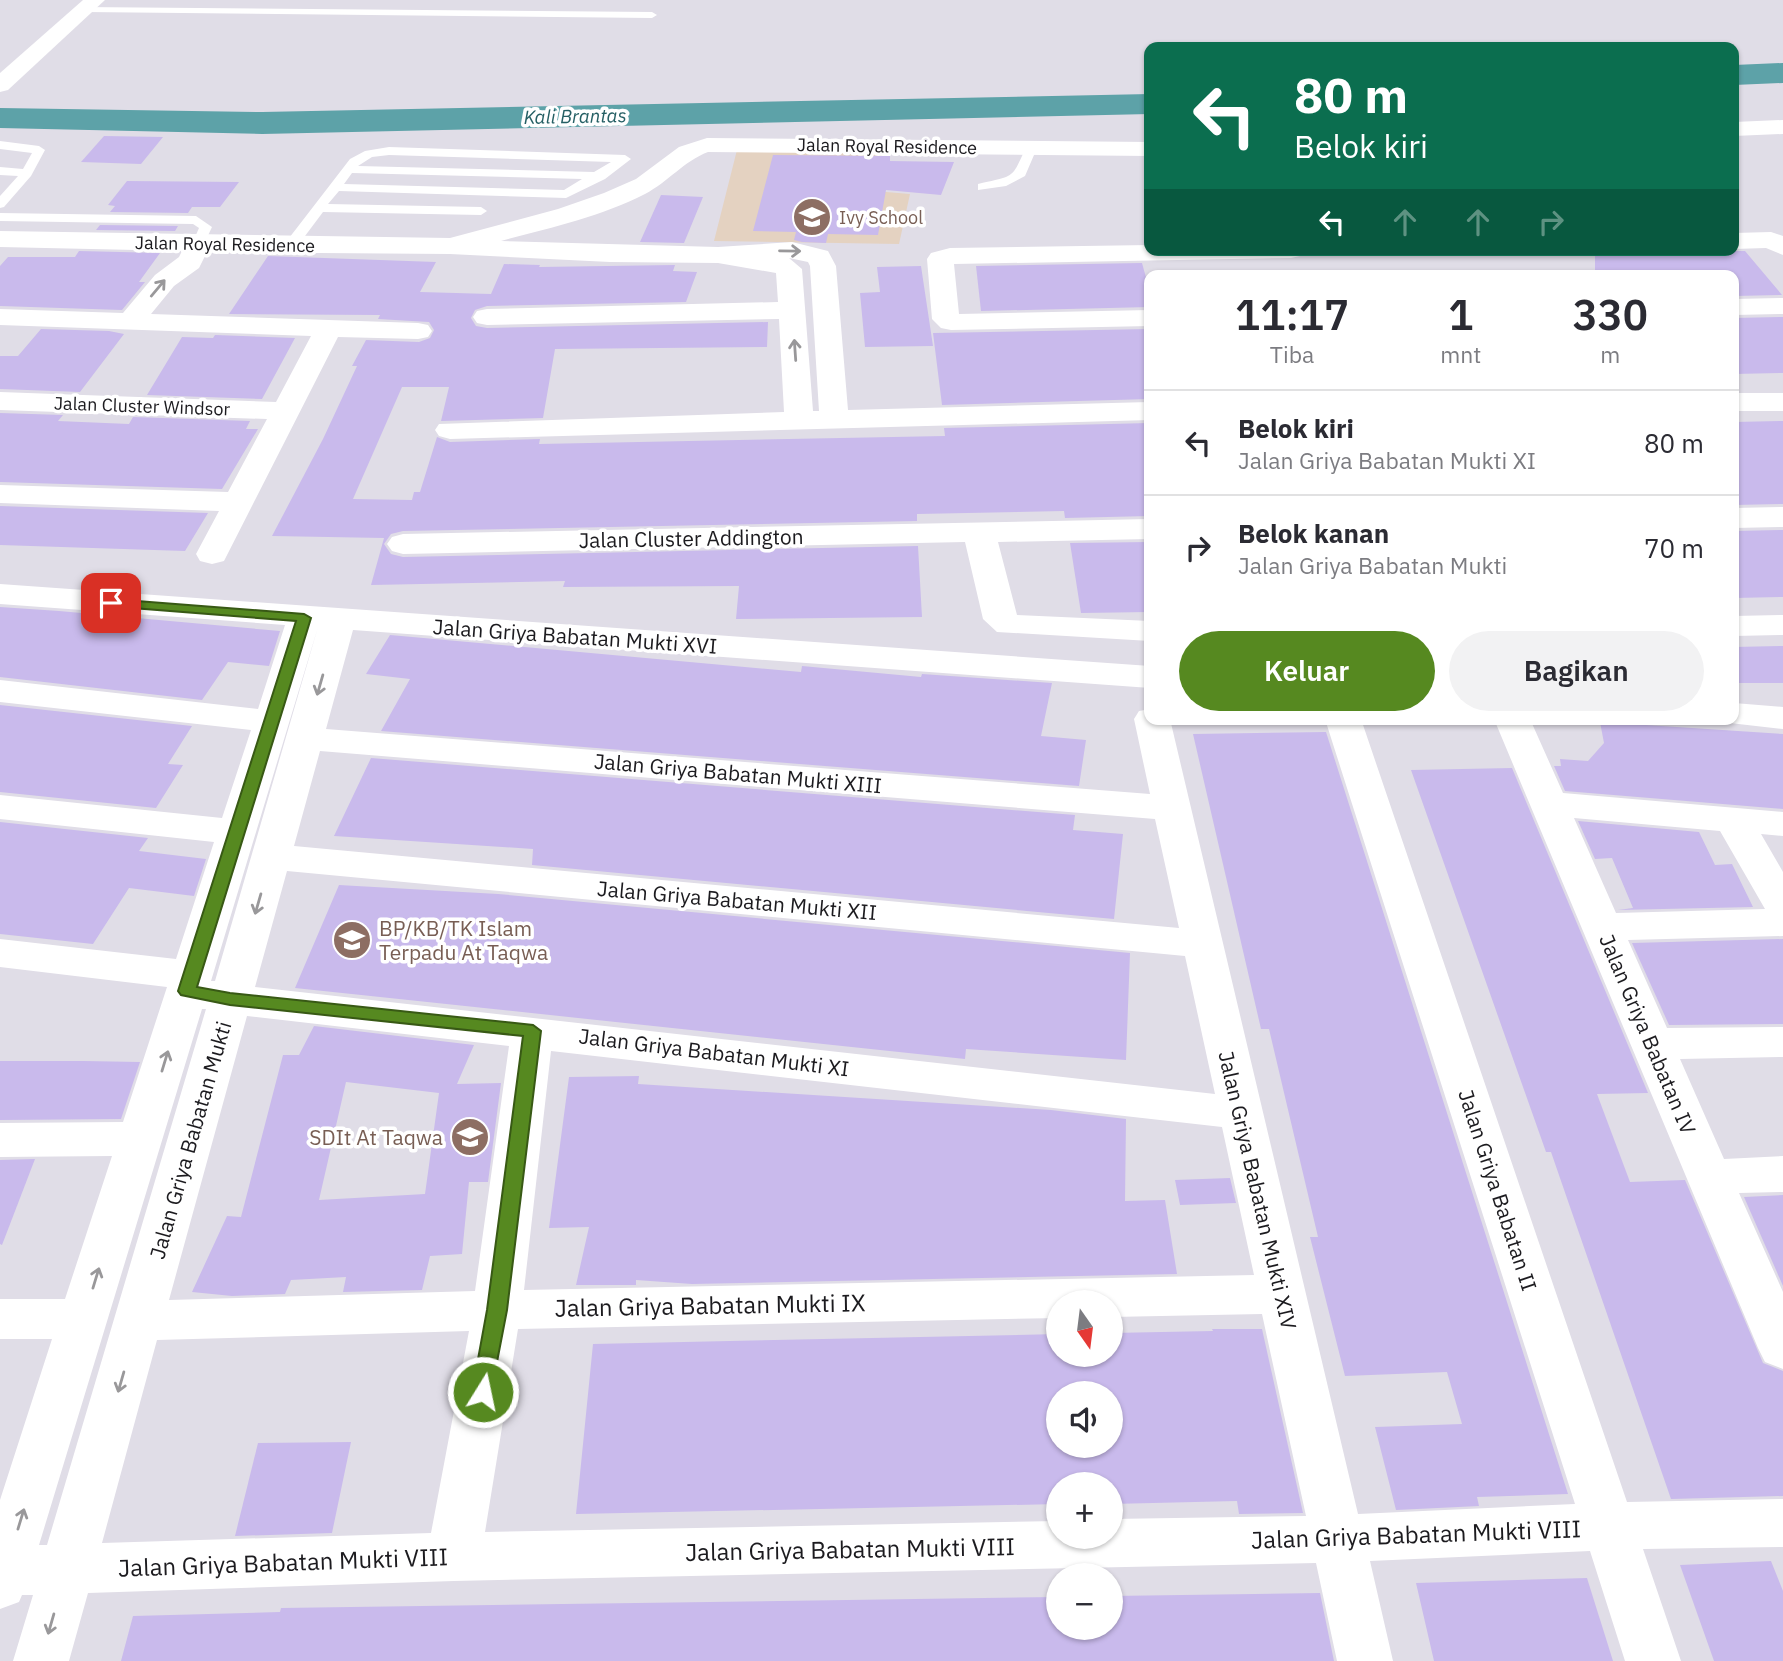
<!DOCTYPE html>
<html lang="id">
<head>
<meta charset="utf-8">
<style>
	:root { --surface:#fff; --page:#f2f2f3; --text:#2b2b33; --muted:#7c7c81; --line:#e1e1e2; --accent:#568920 }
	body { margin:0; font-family:"IBM Plex Sans",sans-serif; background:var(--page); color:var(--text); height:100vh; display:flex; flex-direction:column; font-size:26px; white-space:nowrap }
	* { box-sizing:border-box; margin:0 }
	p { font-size:23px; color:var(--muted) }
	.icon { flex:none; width:38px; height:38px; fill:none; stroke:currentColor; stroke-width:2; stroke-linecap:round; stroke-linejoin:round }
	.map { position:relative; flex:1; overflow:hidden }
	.sheet { position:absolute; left:1144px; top:270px; width:595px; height:455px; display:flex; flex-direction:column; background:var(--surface); border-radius:14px; box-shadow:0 2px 5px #0004 }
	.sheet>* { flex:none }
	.guide { position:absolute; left:1144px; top:42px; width:595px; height:214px; border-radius:14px; box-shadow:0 2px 5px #0004; background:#0b6e4f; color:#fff; overflow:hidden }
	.needle { width:46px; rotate:166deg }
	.fabs { position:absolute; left:1046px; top:1290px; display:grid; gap:14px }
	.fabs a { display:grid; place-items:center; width:77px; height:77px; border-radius:50%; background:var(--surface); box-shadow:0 2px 5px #0004; font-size:35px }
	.pin { position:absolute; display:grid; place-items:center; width:60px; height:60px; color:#fff; margin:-30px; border-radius:14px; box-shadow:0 4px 10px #0006 }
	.me { position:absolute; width:77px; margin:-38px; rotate:10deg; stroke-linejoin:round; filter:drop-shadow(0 0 5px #0008) }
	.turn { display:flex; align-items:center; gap:24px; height:147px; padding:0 35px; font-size:32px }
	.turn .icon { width:91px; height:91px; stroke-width:2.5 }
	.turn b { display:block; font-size:49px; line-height:60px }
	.lanes { display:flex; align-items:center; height:66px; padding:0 35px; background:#0003; justify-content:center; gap:35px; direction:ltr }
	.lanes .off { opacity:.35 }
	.eta { display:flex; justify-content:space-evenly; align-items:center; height:119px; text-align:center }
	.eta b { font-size:42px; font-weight:600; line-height:49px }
	.cta { display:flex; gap:14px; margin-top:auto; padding:14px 35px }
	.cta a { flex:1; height:80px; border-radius:42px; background:var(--accent); color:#fff; font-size:28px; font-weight:600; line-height:80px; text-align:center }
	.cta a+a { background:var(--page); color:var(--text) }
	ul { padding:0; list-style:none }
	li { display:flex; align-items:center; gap:21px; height:105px; padding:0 35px; border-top:2px solid var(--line) }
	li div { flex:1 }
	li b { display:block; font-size:26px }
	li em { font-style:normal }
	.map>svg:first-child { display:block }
	.education { fill:#e4d2c1 }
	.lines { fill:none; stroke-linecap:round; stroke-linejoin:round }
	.river { fill:#5da2a8; fill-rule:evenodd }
	.building { fill:#c9baec; fill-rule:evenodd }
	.service { fill:#fff; fill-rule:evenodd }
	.minor { fill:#fff; fill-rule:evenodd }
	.oneway { stroke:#99989a }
	.route { fill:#568920; stroke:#385915; stroke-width:2 }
	.labels { text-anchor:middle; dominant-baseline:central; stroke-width:7; stroke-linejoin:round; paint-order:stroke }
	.far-street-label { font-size:18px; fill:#1c1b1f; stroke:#fff }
	.far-education-label { font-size:18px; fill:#785e54; stroke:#fff; text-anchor:start }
	.far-water-label { font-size:19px; font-style:italic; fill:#255f64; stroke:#fff }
	.street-label { font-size:21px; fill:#1c1b1f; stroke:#fff }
	.education-label { font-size:21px; fill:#785e54; stroke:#fff; text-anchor:start }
	.near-street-label { font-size:24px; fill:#1c1b1f; stroke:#fff }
</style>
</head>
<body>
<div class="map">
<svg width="1783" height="1661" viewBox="0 0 1783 1661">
	<rect width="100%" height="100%" fill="#e0dde7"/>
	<path class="education" d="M738,146L883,149L874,191L910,194L899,244L714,241Z"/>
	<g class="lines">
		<g class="river">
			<path d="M1783,63V83L1734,85V65Z"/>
			<path d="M1150,94V114L262,134L0,128V108L262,112Z"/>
		</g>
	</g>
	<g class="building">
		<path d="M104,136L163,137L141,164L81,162Z"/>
		<path d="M773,155L890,156V161L954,162L941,195L886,190L878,235L828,234L826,243L802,242L794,240L796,232L753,231Z"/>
		<path d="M127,181L239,182L220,207H192L188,213L110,212L115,206L108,205Z"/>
		<path d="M661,195L703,197L684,243L640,242Z"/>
		<path d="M100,225L178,226L175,231L96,230Z"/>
		<path d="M79,251L160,253L139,282H145L122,310L0,306V266L8,257H75Z"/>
		<path d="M1745,251L1782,295L1734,296V275H1595V252Z"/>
		<path d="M268,256L436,262L420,292L491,294L504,264L540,265L539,267L675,265L673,271L697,272L686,302L487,306L475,310L471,318L476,326L487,328L768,322L767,347L555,349L543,418L441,421L449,387H402L353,499L412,500L414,492H420L437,437L450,442L540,439L539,444L945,436L944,428L1150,423V516L1065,518L1064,511L917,514V521L403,531L391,534L384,544L391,554L403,557L918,546L922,617L736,619L739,586L563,587L565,581L371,585L384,538L272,536L323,439L357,366H352L366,340L419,342L430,338L434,330L429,322L378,319L380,315L229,314Z"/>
		<path d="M1142,263L1150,292V307L981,311L976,266Z"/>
		<path d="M921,266L933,346L865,347L860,293L880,292L877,267Z"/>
		<path d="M1783,317V373L1734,374V318Z"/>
		<path d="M41,329L109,331L124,334L80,392L0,389V356H18Z"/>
		<path d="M1150,329V399L942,405L933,333Z"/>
		<path d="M215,335L295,338L262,399L147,395L182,337L213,338Z"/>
		<path d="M0,413L63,415L58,421L129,424L133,417L250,421L246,429H258L222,489L0,482Z"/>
		<path d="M1783,421V504L1734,505V422Z"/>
		<path d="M0,506L208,513L185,551L0,545Z"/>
		<path d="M1783,530V597L1734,598V531Z"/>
		<path d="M1150,542V612L1081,613L1070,543Z"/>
		<path d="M0,607L59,611L280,631L269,666L228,662L202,700L0,677Z"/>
		<path d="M390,635L801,672L802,666L921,677L922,674L1052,683L1041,736L1086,740L1079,786L381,731L410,679L366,674Z"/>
		<path d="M1783,646V683H1734V647Z"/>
		<path d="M0,705L192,726L168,764L183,765L156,808L0,792Z"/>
		<path d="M1600,722L1783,734V809L1565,791L1554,766H1561L1560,759L1588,761L1604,743Z"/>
		<path d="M1326,732L1507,1302L1568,1494L1477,1497L1479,1506L1396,1510L1375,1427L1462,1424L1447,1372L1345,1376L1310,1237H1318L1269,1029H1261L1193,734Z"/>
		<path d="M371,758L1075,815L1073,830L1123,834L1114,919L532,865L533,849L334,836Z"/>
		<path d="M1512,768L1648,1093L1597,1094L1630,1182L1685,1180L1763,1363L1783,1371V1496L1671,1499L1551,1152H1546L1411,770Z"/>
		<path d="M1578,821L1699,832L1715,865L1732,864L1753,907L1618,910L1633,908L1612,858L1595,859Z"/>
		<path d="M0,822L148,838L139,851L206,859L194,896L129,888L93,944L0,934Z"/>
		<path d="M339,885L498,894L1130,953L1126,1060L966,1049L965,1059L295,988Z"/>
		<path d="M1783,939V1024L1669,1025L1632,943Z"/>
		<path d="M314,1026L474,1045L457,1084L501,1083L488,1182H469L462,1254L430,1256L422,1290L343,1292L346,1277L291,1280L285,1294L232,1296L192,1292L227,1216L241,1217L283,1055H299ZM346,1082L439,1093L425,1194L319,1200Z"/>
		<path d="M0,1061H84L140,1062L121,1119L0,1120Z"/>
		<path d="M639,1076L638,1084L1051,1110L1126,1119L1125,1201L1165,1200L1177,1274L692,1284L636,1280V1285H576L589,1227L549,1228L569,1077Z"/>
		<path d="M35,1159L2,1245L0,1244V1160Z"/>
		<path d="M1230,1178L1236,1203L1180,1205L1175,1180Z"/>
		<path d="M1783,1195V1286L1744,1197Z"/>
		<path d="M1212,1329H1262L1303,1513L1239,1514L1237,1501L1111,1504V1484H1059V1504L576,1514L593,1344L1059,1334V1354H1111V1333L1213,1331ZM1059,1393H1111V1446H1059Z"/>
		<path d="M351,1442L332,1533L235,1536L258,1443Z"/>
		<path d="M1771,1561L1783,1591V1661H1714L1680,1565Z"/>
		<path d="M1587,1578L1613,1661H1434L1416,1583Z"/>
		<path d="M1320,1593L1334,1661H121L133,1616L280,1612L281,1608L1059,1597V1628H1111V1596Z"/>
	</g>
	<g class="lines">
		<g class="service">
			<path d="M81,7L652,12L657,15L652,18L85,12L81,11Z"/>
			<path d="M0,141L39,146L45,150L31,176L4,207L0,208V196L18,176L0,175V167L23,169L32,153L0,149Z"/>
			<path d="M1027,145L1037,148L1025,176L1006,186L978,190V184C1016,175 1011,180 1027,145Z"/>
			<path d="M389,147L625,155L631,159L605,179L566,198L339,191L328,204L481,207L487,211L481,215L323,212L296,248H286V242L350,159L365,151ZM389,155L611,162L594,172L358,166L372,157ZM352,173L582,179L564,190L344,184Z"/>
			<path d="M0,213L196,216L212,227L204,244L198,248L192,244L199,228L193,224L0,221Z"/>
		</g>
		<g class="minor">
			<path d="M83,0H105L8,90L0,92V73Z"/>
			<path d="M1783,120V134L1734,136V122Z"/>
			<path d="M707,138L1150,142V156L708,152C684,161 668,182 645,194C600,217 549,228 501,241L718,247L792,242L828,251L836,266L848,410L1150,402V420L450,439L439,436L435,430L439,424L784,412L779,319L487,325L477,323L473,317L477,311L487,309L778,302L776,273L718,263L610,262L450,254L207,252L199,268L174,286L151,314L418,323L428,325L432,331L428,337L418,339L338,337L224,561L212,564L200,561L196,554L219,511L0,503V485L228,492L267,419L0,410V392L276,402L311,336L0,325V309L123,313L155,275L179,257L182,251L0,247V231L450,238L558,209L604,193L636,179L679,147ZM789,258L808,262L810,266L819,411H813L802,269Z"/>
			<path d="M1771,232L1783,236V255L1766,248L1734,249V233Z"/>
			<path d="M1150,245V250H1304L1300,256L1291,258L954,264L959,314L1150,310V326L951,330L941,328L932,319L927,259L931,253L950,248Z"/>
			<path d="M1783,298V314L1734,315V299Z"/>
			<rect x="1734" y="393" width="49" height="18"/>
			<path d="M1783,507V527L1734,528V508Z"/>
			<path d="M1150,519V539L998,542L1017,615L1150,621V641L997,632L983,619L965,542L403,554L392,551L387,544L392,537L403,534Z"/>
			<path d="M0,584L1150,666V688L353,630L326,729L1150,794L1134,719L1139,711L1150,709V719H1170L1358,1514L1575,1504L1325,719H1361L1627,1502L1783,1499V1547L1643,1549L1681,1661H1625L1590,1551L1370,1561L1393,1661H1337L1316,1563L454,1581L88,1593L69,1661H13L33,1595H22L19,1602L0,1609V1500L52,1339H0V1299H65L112,1156L0,1157V1123L123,1122L167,987L0,967V939L176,959L214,842L0,819V795L222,818L251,730L0,702V680L258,709L285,625L0,604ZM318,627L215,981H211ZM320,751L1155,819L1179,928L294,846ZM287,871L1185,956L1215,1094L255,987ZM202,1009H206L47,1545H39ZM247,1016L509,1046L475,1291L169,1300ZM551,1051L1222,1127L1254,1275L524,1290ZM1059,1302H1111V1317L1262,1314L1306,1516L1111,1519V1536H1059V1521L485,1532L518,1329L1059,1318ZM469,1331L431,1533L102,1543L157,1340Z"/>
			<path d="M1783,615V635L1734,636V616Z"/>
			<path d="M1734,703L1783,707V729L1721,722L1720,719H1734Z"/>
			<path d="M1494,719H1530L1563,793L1783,812V836L1761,834L1783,872V936L1628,940L1667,1028L1783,1027V1057L1680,1059L1724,1159L1783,1156V1192L1739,1193L1783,1292V1369L1765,1362L1758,1348ZM1574,818L1720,831L1765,909L1616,913Z"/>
		</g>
	</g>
	<defs><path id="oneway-shaft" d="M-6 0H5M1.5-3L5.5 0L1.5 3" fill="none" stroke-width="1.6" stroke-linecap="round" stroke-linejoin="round" transform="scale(1.75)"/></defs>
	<g class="oneway">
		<use href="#oneway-shaft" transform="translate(790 251) rotate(1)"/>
		<use href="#oneway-shaft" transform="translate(158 288) rotate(-50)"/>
		<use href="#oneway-shaft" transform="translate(795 350) rotate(-94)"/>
		<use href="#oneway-shaft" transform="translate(320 685) rotate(106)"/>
		<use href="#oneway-shaft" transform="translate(258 904) rotate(106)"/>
		<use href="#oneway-shaft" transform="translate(165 1061) rotate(-73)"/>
		<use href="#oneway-shaft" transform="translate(96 1278) rotate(-73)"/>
		<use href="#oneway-shaft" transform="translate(121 1382) rotate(106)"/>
		<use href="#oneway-shaft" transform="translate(21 1519) rotate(-73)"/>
		<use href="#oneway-shaft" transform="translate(51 1624) rotate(106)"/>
	</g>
	<path class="route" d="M111,599L304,614L311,618L197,987L230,993L533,1025L541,1031L507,1310L490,1398L483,1401L475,1398L472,1392L487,1310L523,1036L230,1005L181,995L178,991L296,621L107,606V600Z"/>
	<defs>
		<symbol id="school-disc" viewBox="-11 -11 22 22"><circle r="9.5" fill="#8d6e63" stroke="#fff"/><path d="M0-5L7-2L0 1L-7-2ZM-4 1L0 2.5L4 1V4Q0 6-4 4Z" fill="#fff"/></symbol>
	</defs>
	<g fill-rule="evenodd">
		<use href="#school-disc" x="790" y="195" width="44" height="44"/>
		<use href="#school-disc" x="330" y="918" width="44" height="44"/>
		<use href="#school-disc" x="448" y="1115" width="44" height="44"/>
	</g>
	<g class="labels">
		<g class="far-street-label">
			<text transform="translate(887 146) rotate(1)">Jalan Royal Residence</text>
			<text transform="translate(225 244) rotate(1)">Jalan Royal Residence</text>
			<text transform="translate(142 406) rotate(2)">Jalan Cluster Windsor</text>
		</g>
		<g class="far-education-label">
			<text x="839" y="217">Ivy School</text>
		</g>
		<g class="far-water-label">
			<text transform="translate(575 116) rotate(-1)">Kali Brantas</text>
		</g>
		<g class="street-label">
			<text transform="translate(691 538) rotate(-1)">Jalan Cluster Addington</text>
			<text transform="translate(575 636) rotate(4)">Jalan Griya Babatan Mukti XVI</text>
			<text transform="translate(738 773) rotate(5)">Jalan Griya Babatan Mukti XIII</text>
			<text transform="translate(737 900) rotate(5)">Jalan Griya Babatan Mukti XII</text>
			<text transform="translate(1648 1034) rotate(67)">Jalan Griya Babatan IV</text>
			<text transform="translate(714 1052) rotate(7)">Jalan Griya Babatan Mukti XI</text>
			<text transform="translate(190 1140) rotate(-74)">Jalan Griya Babatan Mukti</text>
			<text transform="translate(1258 1190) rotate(77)">Jalan Griya Babatan Mukti XIV</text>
			<text transform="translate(1498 1190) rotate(72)">Jalan Griya Babatan II</text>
		</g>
		<g class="education-label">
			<text x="379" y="928">BP/KB/TK Islam<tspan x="379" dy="24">Terpadu At Taqwa</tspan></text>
			<text x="443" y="1137" text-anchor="end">SDIt At Taqwa</text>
		</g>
		<g class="near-street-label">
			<text transform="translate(710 1305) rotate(-1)">Jalan Griya Babatan Mukti IX</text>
			<text transform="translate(1416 1534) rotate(-2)">Jalan Griya Babatan Mukti VIII</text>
			<text transform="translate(850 1549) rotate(-1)">Jalan Griya Babatan Mukti VIII</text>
			<text transform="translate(283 1562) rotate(-2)">Jalan Griya Babatan Mukti VIII</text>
		</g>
	</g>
</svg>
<div class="fabs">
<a><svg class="needle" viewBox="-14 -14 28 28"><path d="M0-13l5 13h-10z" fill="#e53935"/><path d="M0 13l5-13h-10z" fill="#7c7c81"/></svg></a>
<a><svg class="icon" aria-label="sound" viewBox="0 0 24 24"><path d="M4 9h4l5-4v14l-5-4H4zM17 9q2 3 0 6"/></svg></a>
<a>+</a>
<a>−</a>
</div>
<div class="pin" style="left:111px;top:603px;background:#d93025"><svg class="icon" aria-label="arrive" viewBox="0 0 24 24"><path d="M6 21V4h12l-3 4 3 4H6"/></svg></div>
<svg class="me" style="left:483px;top:1392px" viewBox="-20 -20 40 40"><circle r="17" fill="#568920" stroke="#fff" stroke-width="3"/><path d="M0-11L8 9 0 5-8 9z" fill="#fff"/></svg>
<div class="guide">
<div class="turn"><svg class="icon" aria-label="left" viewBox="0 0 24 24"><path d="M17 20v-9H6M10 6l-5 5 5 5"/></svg><div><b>80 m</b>Belok kiri</div></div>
<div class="lanes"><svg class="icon" aria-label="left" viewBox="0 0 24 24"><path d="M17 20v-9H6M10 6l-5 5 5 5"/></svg><svg class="icon off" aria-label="ahead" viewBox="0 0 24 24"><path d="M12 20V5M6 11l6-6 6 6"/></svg><svg class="icon off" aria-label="ahead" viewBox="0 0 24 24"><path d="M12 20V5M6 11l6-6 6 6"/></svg><svg class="icon off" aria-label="right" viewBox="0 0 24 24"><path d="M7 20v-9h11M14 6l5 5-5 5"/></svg></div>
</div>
<section class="sheet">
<div class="eta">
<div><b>11:17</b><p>Tiba</p></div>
<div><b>1</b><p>mnt</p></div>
<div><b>330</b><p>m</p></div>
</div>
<ul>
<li><svg class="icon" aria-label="left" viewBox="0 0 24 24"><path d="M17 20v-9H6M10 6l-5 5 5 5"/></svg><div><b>Belok kiri</b><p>Jalan Griya Babatan Mukti XI</p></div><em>80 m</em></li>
<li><svg class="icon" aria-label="right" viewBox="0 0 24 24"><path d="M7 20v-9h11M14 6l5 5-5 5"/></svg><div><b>Belok kanan</b><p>Jalan Griya Babatan Mukti</p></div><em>70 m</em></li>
</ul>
<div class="cta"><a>Keluar</a><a>Bagikan</a></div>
</section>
</div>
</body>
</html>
